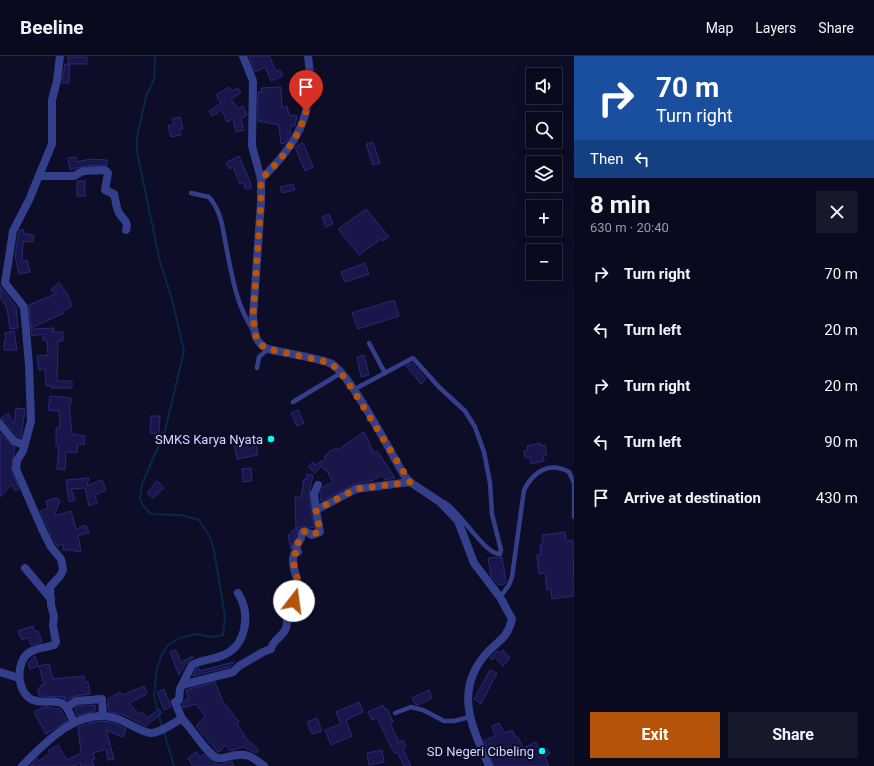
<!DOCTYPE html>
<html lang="en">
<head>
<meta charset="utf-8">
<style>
	:root { --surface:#0a0a1e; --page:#18182b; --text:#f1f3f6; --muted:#999aa4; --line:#2a2b3c; --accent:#b45309 }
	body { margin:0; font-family:Roboto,sans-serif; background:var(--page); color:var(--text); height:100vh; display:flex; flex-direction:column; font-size:15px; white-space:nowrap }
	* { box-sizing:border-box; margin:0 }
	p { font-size:13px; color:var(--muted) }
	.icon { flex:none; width:22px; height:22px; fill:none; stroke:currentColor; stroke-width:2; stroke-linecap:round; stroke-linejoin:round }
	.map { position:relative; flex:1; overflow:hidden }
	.drawer { display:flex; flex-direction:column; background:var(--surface); width:300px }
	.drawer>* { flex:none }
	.banner { background:#1a4fa0; color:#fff; overflow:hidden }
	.buttons { position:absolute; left:526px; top:12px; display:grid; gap:8px }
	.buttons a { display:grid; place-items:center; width:36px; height:36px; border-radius:0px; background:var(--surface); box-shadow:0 4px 16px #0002,0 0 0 1px var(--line); font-size:20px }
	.pin { position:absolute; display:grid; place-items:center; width:34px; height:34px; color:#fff; margin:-41px -17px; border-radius:50% 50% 50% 0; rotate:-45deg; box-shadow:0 0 4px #0007 }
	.pin .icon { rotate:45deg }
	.me { position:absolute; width:44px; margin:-22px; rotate:15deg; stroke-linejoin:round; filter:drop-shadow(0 0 3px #0008) }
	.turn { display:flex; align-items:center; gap:14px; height:84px; padding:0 16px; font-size:18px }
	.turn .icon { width:52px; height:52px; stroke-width:2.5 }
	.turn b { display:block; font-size:28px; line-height:34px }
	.then { display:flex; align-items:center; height:38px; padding:0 16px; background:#0003; gap:8px; font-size:15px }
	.round { display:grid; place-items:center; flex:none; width:42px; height:42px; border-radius:0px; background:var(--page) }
	.head { display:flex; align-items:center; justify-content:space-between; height:68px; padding:0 16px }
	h1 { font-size:24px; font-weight:700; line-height:30px }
	.primary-button { display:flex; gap:8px; margin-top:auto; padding:8px 16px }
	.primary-button a { flex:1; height:46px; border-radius:0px; background:var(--accent); color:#fff; font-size:16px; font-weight:700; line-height:46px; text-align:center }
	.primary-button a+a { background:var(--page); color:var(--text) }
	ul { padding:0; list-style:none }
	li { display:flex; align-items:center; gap:12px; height:56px; padding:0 16px }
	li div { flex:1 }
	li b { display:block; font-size:15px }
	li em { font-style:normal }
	header { display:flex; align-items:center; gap:24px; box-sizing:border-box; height:56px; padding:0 20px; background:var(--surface); border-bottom:1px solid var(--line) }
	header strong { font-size:19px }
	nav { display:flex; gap:22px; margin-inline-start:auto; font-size:14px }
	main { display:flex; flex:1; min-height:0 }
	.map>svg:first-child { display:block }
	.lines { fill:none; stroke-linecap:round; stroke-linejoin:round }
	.stream { stroke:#052948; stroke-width:2 }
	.building { fill:#19174a; stroke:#2a2779 }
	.service { stroke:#343f8b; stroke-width:4.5 }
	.minor { stroke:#343f8b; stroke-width:8 }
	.route { stroke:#b45309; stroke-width:7; stroke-dasharray:0 12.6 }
	.poi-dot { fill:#0fe; stroke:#0d0d28; stroke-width:1.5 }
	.labels { text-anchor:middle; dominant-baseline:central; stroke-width:4; stroke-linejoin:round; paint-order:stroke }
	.poi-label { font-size:13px; fill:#d4d6ff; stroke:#0d0d28; text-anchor:end }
</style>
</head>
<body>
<header>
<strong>Beeline</strong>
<nav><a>Map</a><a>Layers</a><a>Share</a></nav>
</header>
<main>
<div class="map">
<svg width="574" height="710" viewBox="0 0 574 710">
	<rect width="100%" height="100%" fill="#0d0d28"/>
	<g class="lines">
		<g class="stream">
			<path d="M155,0L154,23L146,41L137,81V96L160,206L172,243L184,295L165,375L142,428L140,442L142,448L151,458L181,459L199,464L210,481L214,494L225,560L223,579L212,581L196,578L180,582L168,589L161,600L157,613L154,639L162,672"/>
			<path d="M164,676L174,710"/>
		</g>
	</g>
	<g class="building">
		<path d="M249,0H269L276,15L280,14L283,20L271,25L265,11L255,16Z"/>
		<rect x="68" y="1" width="19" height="7"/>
		<path d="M65,8L70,9L69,27H62Z"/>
		<path d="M229,31L232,35L238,32L241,37L231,43L238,53L243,50L247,59L241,63L244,74L236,76L233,63L227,66L222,54L212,60L209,55L221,47L216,39Z"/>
		<path d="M281,31L282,52L287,50L289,59L297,60L295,70H291L290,80L285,87L281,88L279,69L258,65V36H262L261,32Z"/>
		<path d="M180,61L183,73L179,74L181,79L171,81L168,70L174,68L172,63Z"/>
		<path d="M373,86L380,107L373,109L366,88Z"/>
		<path d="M303,87L313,111L305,115L295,91Z"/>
		<path d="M239,100L251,128V132L245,133L244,126L240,128L233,111L229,113L226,107Z"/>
		<path d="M76,101V106L91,103L107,104V109L83,110L70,114L68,102Z"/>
		<rect x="77" y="125" width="8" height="15"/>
		<path d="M293,128L295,134L282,137L280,131Z"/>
		<path d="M366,153L389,181L383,185L381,183L359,199L338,173Z"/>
		<path d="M329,158L333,168L326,171L322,161Z"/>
		<path d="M19,174H24V178L34,179L33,186L23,185L22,205L27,204L30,216L19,218L15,200Z"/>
		<path d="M365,207L369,218L345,226L341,216Z"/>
		<path d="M59,227L68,239L72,250L63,255L64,257L31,272L29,249L55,238L51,233Z"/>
		<path d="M0,230L16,251L18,272L10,273L7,252L0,241Z"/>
		<path d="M394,244L399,260L358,273L352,257Z"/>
		<path d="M54,272V275L51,276H63V285H58L57,325H72V332H51L52,330H46L45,313L39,314L37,300L48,299L47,284H43V278L32,280L31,273Z"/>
		<path d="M14,275L17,294H4V285H6L5,277Z"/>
		<path d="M364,299L369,319L361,321L357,301Z"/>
		<path d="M412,307L426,323L421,328L406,310Z"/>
		<path d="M50,340L71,342V348H69L72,378L85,380L84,389L78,388L77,397L66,396L65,414L57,413L59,390H56V372H60L59,355L48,354Z"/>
		<path d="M16,352L25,353L21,382L17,380L4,364L0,363L8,357L14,368Z"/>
		<path d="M298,354L304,367L297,370L291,357Z"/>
		<path d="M151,360H160L159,378L150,377Z"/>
		<path d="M364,376L374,397L377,395L395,422L385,424L382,419L372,425L355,428L321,445L320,439L323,431L333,426L326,413L324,414L322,410L315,417L308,411L313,406L315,409L326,403L324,401L330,395L337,392L338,394Z"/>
		<path d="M0,377L10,388L15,391L11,413L19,433L16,435L11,429L0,441Z"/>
		<path d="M255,383L258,399L237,403L234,387Z"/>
		<path d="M540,387L541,390L545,389L547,399L543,400L544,405L531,408L530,401L525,402L524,395L528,394L527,390Z"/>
		<path d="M251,412L252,425L243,426L242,413Z"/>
		<path d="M307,418L313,419L309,439L314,472L305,470L298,472L291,494L288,479L292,478V475L296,474L295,441H301L304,423H307Z"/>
		<path d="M89,422L87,430L102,424L106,434L95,439L97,447L89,450L85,432L71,433L75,444L69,446L66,424Z"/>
		<path d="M157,425L164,432L153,442L147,437Z"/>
		<path d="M56,442L60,444L54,460L71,455L76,473L86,469L89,476L78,480L81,495L74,496V494H63V488L57,490L47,471L40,455L48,452L46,445Z"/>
		<path d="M565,476L566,485L573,484L574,540L552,543L551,534H547L545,517L539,518L537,499L541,498L540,488H543L542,479Z"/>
		<path d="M502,501L506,526L505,528L498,529L491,520L488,502Z"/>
		<path d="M33,570L35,576L38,575L42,586L31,589L28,581L22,584L18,575Z"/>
		<path d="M176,594L181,607L192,600L193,602L187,606L179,619L170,596Z"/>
		<path d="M503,594L510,602L503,610L494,601L492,604L490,602L497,595L500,597Z"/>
		<path d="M35,600L38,610L30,613L28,607Z"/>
		<path d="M234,606L230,611L193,620L196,613L199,612V615Z"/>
		<path d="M49,608L53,623L84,620L85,626H88L90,638L75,640L67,644L63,642L65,641L39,640L38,633L40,632V630L44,629L39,610Z"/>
		<path d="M490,614L497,617L481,648L474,643Z"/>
		<path d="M215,626L223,646L239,666L237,668L245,680L244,681L259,694L256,697L243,691L230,695L226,689L219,696L217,695L196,670L205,660L196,648L183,652L182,649L185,644L188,643L186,634Z"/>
		<path d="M144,630L147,638L129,647L139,658L142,656L147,662L159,653L162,657L146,670L122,658L110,656L108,653V643L120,636L122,639Z"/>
		<path d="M164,633L171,651L164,654L157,636Z"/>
		<path d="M429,634L432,642L418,649L415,648L412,642Z"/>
		<path d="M359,646L363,656L346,664L352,680L331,689L325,674L341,668L336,656Z"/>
		<path d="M95,649V655L77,660L75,652L78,650Z"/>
		<path d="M383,649L385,654L387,653L393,666L390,667L399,686L403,684L406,691L403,693L411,710H404L397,696L394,697L377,662L372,664L368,656Z"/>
		<path d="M44,651L60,653L67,665L46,678L34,656Z"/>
		<path d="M317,662L322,675L312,678L307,666Z"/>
		<path d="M101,665L114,667L126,673L123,681L106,674L114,703L108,704L106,693L93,697L95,703L92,704L94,710H81L80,707L75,710H30L37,702L39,705L50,697L48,695L58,689L67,704L81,697L78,671L90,667Z"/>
		<path d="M499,667L505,677L512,674L516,682L518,681L523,692L536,686L540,695L547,692L550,698L545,701L549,710H494L484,685L495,680L492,670Z"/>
		<path d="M382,694L384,706L369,709L367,697Z"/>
		<path d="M196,696L200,701L204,698L219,709L232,705L234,710H193L188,702Z"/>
	</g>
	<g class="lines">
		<g class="service">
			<path d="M191,137L209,141C221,155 223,172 226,190C232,219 236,249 253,274"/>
			<path d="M369,287L385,317"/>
			<path d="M257,312L259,301L268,293"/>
			<path d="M353,334L413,302L439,331L465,355L475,371L484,396L490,427L492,458L501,494L500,498C485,499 460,455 444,446"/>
			<path d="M293,346L341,317"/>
			<path d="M574,429V461"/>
			<path d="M500,541L509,529L512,521L524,434C533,416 549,405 569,416L574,427"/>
			<path d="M395,657L411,651L423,654L444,665H454L470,661"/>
		</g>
		<g class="minor">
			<path d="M60,0L57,25L52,44V88L29,144L13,175L5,227L24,251L29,309L31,365L23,395L17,404L16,413L42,473L51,491L61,503L62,507L63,514L60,520L50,531L51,549L54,560L53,570L56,586L54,589C46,592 38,591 30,596C15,605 16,637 33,644C43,648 55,643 63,648C69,652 71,661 74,667"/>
			<path d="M243,0L253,25L252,90L261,123V146L253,261C255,277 253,285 268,293C280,296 324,303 332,308C351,320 390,395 404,419L410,426L440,446L458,465L474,507L500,541L512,563C507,584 498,584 485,599C454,636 472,671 489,710"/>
			<path d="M39,120H74L83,115L105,114L108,117L105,134L114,138C116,144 116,152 119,157C123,164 129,165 126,174"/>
			<path d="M261,123C299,87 316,54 308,0"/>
			<path d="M0,368L14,385L24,389"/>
			<path d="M316,454L314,438L318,429"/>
			<path d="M25,512L51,543"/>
			<path d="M0,616L19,622"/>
			<path d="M182,629L192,609C201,604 211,604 221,600C247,591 251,558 238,537"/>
			<path d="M67,651L76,645L102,643L103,660"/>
			<path d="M182,663L175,646L179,644L180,633L182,629L233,616L239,610L263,596L271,593C273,583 282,582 286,572C288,565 287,554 289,546L297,542C303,526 289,513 294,498L298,496L296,491L301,482L302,476L305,475L312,479L320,476L316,454L356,433L410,426"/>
			<path d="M22,710C46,686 78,651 115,662C126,665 142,677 151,677C161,677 172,667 182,663C192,672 207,699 218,702C222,703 224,702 227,701C246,696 250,699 264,710"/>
		</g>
	</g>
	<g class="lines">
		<path class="route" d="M294,545C307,533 290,513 294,498L298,496C296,490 300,478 305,475L312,478L320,476L316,454L356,433L410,426L353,334L341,317L331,307L268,293L259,288L255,277L253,261L261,146V123C282,103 298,84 306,55"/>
	</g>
	<g class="poi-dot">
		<circle cx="271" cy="383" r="4"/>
		<circle cx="542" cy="695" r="4"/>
	</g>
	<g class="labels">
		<g class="poi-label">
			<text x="263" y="383">SMKS Karya Nyata</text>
			<text x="534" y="695">SD Negeri Cibeling</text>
		</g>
	</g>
</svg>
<div class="buttons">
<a><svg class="icon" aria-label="sound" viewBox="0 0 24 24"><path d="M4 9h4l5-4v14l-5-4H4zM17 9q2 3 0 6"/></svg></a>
<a><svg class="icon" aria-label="search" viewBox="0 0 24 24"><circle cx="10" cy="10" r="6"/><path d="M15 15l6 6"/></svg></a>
<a><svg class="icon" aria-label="layers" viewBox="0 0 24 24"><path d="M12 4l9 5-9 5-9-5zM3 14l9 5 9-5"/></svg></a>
<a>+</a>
<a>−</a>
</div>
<div class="pin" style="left:306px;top:55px;background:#d93025"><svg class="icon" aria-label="arrive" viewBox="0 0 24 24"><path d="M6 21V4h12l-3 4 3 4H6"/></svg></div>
<svg class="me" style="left:294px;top:545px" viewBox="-20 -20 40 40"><circle r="19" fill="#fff"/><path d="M0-13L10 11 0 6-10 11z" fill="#b45309"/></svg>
</div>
<section class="drawer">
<div class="banner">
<div class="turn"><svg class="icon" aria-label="right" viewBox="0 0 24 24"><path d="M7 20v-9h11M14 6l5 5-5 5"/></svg><div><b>70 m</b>Turn right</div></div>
<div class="then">Then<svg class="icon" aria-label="left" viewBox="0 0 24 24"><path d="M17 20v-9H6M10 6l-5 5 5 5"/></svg></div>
</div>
<div class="head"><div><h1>8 min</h1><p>630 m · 20:40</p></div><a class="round"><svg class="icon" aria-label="close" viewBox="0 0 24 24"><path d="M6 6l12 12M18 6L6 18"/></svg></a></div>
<ul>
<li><svg class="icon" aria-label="right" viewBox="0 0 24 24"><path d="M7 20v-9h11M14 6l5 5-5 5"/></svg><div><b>Turn right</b></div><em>70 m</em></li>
<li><svg class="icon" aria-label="left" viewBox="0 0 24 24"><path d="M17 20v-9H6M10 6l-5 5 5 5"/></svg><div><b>Turn left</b></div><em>20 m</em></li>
<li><svg class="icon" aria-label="right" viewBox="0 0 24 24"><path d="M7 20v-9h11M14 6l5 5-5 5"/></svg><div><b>Turn right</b></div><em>20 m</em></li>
<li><svg class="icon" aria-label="left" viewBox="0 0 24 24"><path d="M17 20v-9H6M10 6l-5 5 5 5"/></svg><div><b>Turn left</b></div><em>90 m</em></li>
<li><svg class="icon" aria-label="arrive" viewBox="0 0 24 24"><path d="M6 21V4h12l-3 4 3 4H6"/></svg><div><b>Arrive at destination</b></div><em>430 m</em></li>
</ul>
<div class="primary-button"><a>Exit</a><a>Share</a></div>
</section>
</main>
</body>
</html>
